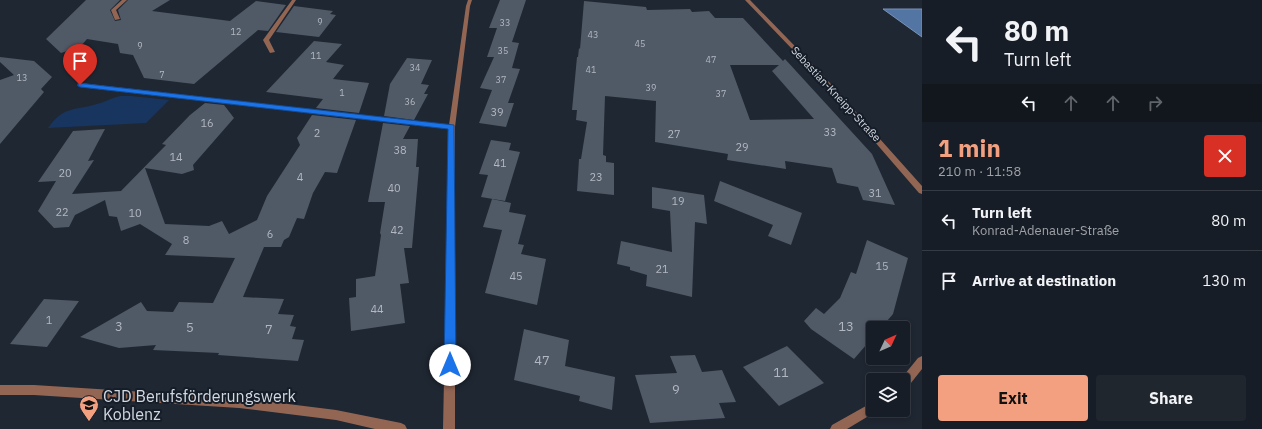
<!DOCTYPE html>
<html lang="en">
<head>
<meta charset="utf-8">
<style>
	:root { --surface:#171d26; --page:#20262e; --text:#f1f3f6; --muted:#9ea2a7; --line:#363b43; --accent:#f2a080 }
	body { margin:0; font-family:"IBM Plex Sans",sans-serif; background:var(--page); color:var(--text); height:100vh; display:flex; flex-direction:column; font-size:15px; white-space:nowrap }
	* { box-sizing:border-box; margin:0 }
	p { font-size:13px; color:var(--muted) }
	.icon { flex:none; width:22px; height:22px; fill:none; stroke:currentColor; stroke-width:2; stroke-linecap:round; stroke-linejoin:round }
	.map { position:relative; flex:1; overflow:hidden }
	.sheet { display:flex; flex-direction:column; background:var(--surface); width:340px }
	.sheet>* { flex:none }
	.banner { background:#171d26; color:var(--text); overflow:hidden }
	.needle { width:26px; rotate:46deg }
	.tools { position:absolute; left:866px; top:321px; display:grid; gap:8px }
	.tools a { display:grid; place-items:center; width:44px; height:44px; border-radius:4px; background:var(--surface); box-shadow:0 2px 6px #0003,0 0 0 1px var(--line); font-size:20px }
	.pin { position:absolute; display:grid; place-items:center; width:34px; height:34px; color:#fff; margin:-41px -17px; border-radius:50% 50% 50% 0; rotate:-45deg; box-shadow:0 0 4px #0007 }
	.pin .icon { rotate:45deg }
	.me { position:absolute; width:44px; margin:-22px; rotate:0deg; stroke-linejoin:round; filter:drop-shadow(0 0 3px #0008) }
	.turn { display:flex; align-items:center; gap:14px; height:84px; padding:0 16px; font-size:18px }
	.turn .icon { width:52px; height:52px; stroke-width:2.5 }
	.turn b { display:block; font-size:28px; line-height:34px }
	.lanes { display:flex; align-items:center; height:38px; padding:0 16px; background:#0003; justify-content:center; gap:20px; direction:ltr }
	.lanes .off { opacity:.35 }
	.round { display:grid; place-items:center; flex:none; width:42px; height:42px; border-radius:4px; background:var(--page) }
	.overview { display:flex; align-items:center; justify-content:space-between; height:68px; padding:0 16px }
	h1 { font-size:24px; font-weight:700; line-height:30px; color:var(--accent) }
	.primary-button { display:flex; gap:8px; margin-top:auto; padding:8px 16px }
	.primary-button a { flex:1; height:46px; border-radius:4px; background:var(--accent); color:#111; font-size:16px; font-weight:700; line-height:46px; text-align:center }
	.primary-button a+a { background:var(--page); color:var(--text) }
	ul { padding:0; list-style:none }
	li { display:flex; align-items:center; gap:12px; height:60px; padding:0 16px; border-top:1px solid var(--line) }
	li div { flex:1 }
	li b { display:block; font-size:15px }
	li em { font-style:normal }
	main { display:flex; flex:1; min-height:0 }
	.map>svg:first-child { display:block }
	.green { fill:#18355f }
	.water { fill:#5375a4; stroke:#7993b6 }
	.building { fill:#505966; fill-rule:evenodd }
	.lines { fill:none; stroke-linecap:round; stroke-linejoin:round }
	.minor { fill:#936654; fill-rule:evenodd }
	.route { fill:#1a73e8; stroke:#114b97 }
	.labels { text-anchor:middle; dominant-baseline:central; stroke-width:4; stroke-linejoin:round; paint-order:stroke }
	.far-number-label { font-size:9px; fill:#b2b8c2 }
	.far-street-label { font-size:11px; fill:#d3d8e0; stroke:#151d28 }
	.number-label { font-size:11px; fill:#b2b8c2 }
	.near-number-label { font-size:13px; fill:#b2b8c2 }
	.near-poi-label { font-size:16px; fill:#d3d8e0; stroke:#151d28; text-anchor:start }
</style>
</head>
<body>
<main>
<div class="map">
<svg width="922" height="429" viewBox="0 0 922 429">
	<rect width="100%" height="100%" fill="#1f2732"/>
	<path class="green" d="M120,96H131L169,100L146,123L48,128C64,106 73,111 97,104C105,102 112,98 120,96Z"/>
	<path class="water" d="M883,9H922V37Z"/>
	<g class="building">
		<path d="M86,0H120L110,10L115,21L121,20L118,10L128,0H170L152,11L230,21L256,1L286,5L268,31L258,30L194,84L144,78L133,55L120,53L118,44L87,39L80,47L61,53L46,39Z"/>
		<path d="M500,0H526L512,42L519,43L512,68L520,69L508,103H514L506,127L479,123L492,90L480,88L494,57H487L497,28H489Z"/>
		<path d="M584,1L646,7L647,10L690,9L692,12L709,11L715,18H743L783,61L785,59L872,154L895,205L863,200L858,187L837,183L832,168L785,161L786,169L727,160L728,154L655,142L656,101L605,96L603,155L606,156V162L614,163V195L577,191L579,159H581L587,122L576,120L577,110H572L577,57H578L579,48L580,49ZM730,65H779L772,71L814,119L750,120Z"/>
		<path d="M294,6L333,11L330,14L336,15L319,37L276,32Z"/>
		<path d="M314,41L342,44L326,62L344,65L333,79L369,83L359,113L316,108L323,99L266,92Z"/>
		<path d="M0,57L34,61L52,77L41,89L44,92L0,144V80L14,75L0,62Z"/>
		<path d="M407,58L432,60L421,84L429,85L424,94H428L414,120L384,116L390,84Z"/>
		<path d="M205,103L224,105L234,118L193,165L194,170L182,174L145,168L165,224L209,226L222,221L229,234L257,220L267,196L300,145L297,138L312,115L356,120L337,173L325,172L313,193L304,219L297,218L289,237L284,240L281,247H264L243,297L284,299L278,314L294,315L290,326L296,327L292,339L304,340L298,361L218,355L219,353L153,350L156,345L119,348L80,337L141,302L147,311L173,312L179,302L213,303L235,258L165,255L172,244L140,224L121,231L117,217L109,216L105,200L75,215L69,227L54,228L38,211L56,181L38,182L73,131L105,129L88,161L94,160L72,194L121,191L166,145L162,144L190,115Z"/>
		<path d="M383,123L410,126L403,139H418L416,167H419L412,248H404L409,283L400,284L405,323L351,331L349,298L356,297V279L375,276L381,235L380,233L385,202H368Z"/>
		<path d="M491,140L511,143L509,150L520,152L505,201L481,197L488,175L479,174Z"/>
		<path d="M720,181L802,213L791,245L768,236L773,225L714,201Z"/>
		<path d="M652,187L704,195L707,224L695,222L692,297L646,286L647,275L630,270V267L617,264L621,241L672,252L670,211L652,208Z"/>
		<path d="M492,199L511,203L509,212L526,215L518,244L524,245L521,254L546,259L537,305L485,293L502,230L483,227Z"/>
		<path d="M867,240L908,258L893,314L881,328H873V337L854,359L811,329L804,321L816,308L824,314L840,298L851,272L856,274Z"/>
		<path d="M44,299L79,301L47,347L10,344Z"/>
		<path d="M524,329L569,340L565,366L615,377L612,410L579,401L580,396L514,380Z"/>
		<path d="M787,346L824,383L779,406L743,367Z"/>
		<path d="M695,355L702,372L722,370L736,402L719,403L725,418L650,423L635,375L677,373L670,356Z"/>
	</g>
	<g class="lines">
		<g class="minor">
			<path d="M122,0H127L116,10L120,19L115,20L111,10Z"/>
			<path d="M292,0H296L269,40L275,52L270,53L263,40Z"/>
			<path d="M468,0H472L470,6L455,127V429H443L449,129L80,87L77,85L80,83L449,125L466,6Z"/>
			<path d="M745,0H750L821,73L922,186V194L919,193L817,75Z"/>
			<path d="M922,356V369L907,388L903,389V380H900L918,358Z"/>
			<path d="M0,385H34L239,398L336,410L401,423L405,425L407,429H375L336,420L239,408L34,395H0Z"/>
			<path d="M873,402V410L877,411L847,429H830L832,425Z"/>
		</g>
	</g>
	<path class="route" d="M78,83L454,125L456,365L454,369L450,371L446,369L444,365L448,129L80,87L78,86Z"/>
	<defs>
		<symbol id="school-pin" viewBox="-11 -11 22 30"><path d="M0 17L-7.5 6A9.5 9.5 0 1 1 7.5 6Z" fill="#f2a080" stroke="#151d28"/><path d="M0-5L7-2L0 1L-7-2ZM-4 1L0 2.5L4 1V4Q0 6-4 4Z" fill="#111"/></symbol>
	</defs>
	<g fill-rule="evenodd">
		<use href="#school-pin" x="78" y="394" width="22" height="30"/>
	</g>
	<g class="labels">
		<g class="far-number-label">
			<text x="320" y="21">9</text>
			<text x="505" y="22">33</text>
			<text x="236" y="31">12</text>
			<text x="593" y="34">43</text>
			<text x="640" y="43">45</text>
			<text x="140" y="45">9</text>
			<text x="503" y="50">35</text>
			<text x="316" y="55">11</text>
			<text x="711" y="59">47</text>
			<text x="415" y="67">34</text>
			<text x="591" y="69">41</text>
			<text x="162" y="74">7</text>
			<text x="22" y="77">13</text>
			<text x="501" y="79">37</text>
			<text x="651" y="87">39</text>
			<text x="342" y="92">1</text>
			<text x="721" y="93">37</text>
			<text x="410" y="101">36</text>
		</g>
		<g class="far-street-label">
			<text transform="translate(836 94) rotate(47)">Sebastian-Kneipp-Straße</text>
		</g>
		<g class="number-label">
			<text x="497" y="112">39</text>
			<text x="207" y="123">16</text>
			<text x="830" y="132">33</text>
			<text x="317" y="133">2</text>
			<text x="674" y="134">27</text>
			<text x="742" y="147">29</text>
			<text x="400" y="150">38</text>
			<text x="176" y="157">14</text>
			<text x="500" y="163">41</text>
			<text x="65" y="173">20</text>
			<text x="300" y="177">4</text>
			<text x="596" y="177">23</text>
			<text x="394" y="188">40</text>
			<text x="875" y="193">31</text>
			<text x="678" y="201">19</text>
			<text x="62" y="212">22</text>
			<text x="135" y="213">10</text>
			<text x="397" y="230">42</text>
			<text x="270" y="234">6</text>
			<text x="186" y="240">8</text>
			<text x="882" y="266">15</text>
			<text x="662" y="269">21</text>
			<text x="516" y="276">45</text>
			<text x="377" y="309">44</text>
			<text x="49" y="320">1</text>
		</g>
		<g class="near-number-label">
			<text x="119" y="326">3</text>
			<text x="846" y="326">13</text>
			<text x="190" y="327">5</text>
			<text x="269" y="329">7</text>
			<text x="542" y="360">47</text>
			<text x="781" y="372">11</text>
			<text x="676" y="389">9</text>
		</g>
		<g class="near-poi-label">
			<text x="103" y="396">CJD Berufsförderungswerk<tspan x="103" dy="18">Koblenz</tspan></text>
		</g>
	</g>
</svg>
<div class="tools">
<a><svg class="needle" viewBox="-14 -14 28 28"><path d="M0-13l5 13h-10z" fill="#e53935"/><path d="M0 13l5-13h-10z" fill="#9ea2a7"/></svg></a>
<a><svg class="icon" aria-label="layers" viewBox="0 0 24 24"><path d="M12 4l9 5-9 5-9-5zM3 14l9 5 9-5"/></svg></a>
</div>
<div class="pin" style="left:80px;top:85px;background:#d93025"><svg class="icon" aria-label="arrive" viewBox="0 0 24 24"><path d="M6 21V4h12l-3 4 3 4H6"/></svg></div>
<svg class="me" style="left:450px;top:365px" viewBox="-20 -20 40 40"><circle r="19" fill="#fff"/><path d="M0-13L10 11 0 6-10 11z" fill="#1a73e8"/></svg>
</div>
<section class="sheet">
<div class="banner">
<div class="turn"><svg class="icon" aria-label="left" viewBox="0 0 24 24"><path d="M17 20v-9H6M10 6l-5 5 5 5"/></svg><div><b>80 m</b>Turn left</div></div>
<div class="lanes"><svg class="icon" aria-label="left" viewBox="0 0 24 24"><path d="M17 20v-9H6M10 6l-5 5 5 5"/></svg><svg class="icon off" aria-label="ahead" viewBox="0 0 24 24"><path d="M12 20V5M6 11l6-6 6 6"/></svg><svg class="icon off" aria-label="ahead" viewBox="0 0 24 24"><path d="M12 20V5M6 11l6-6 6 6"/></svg><svg class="icon off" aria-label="right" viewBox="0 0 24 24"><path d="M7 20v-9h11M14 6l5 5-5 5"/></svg></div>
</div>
<div class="overview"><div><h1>1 min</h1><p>210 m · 11:58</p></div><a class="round" style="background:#d93025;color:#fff"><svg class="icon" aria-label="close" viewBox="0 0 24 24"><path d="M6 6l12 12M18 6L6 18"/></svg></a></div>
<ul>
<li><svg class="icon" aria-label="left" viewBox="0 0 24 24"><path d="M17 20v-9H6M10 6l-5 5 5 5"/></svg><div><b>Turn left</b><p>Konrad-Adenauer-Straße</p></div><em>80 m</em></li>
<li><svg class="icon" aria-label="arrive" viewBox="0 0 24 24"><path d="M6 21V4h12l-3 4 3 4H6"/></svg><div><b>Arrive at destination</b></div><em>130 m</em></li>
</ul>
<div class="primary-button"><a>Exit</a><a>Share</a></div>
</section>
</main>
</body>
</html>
